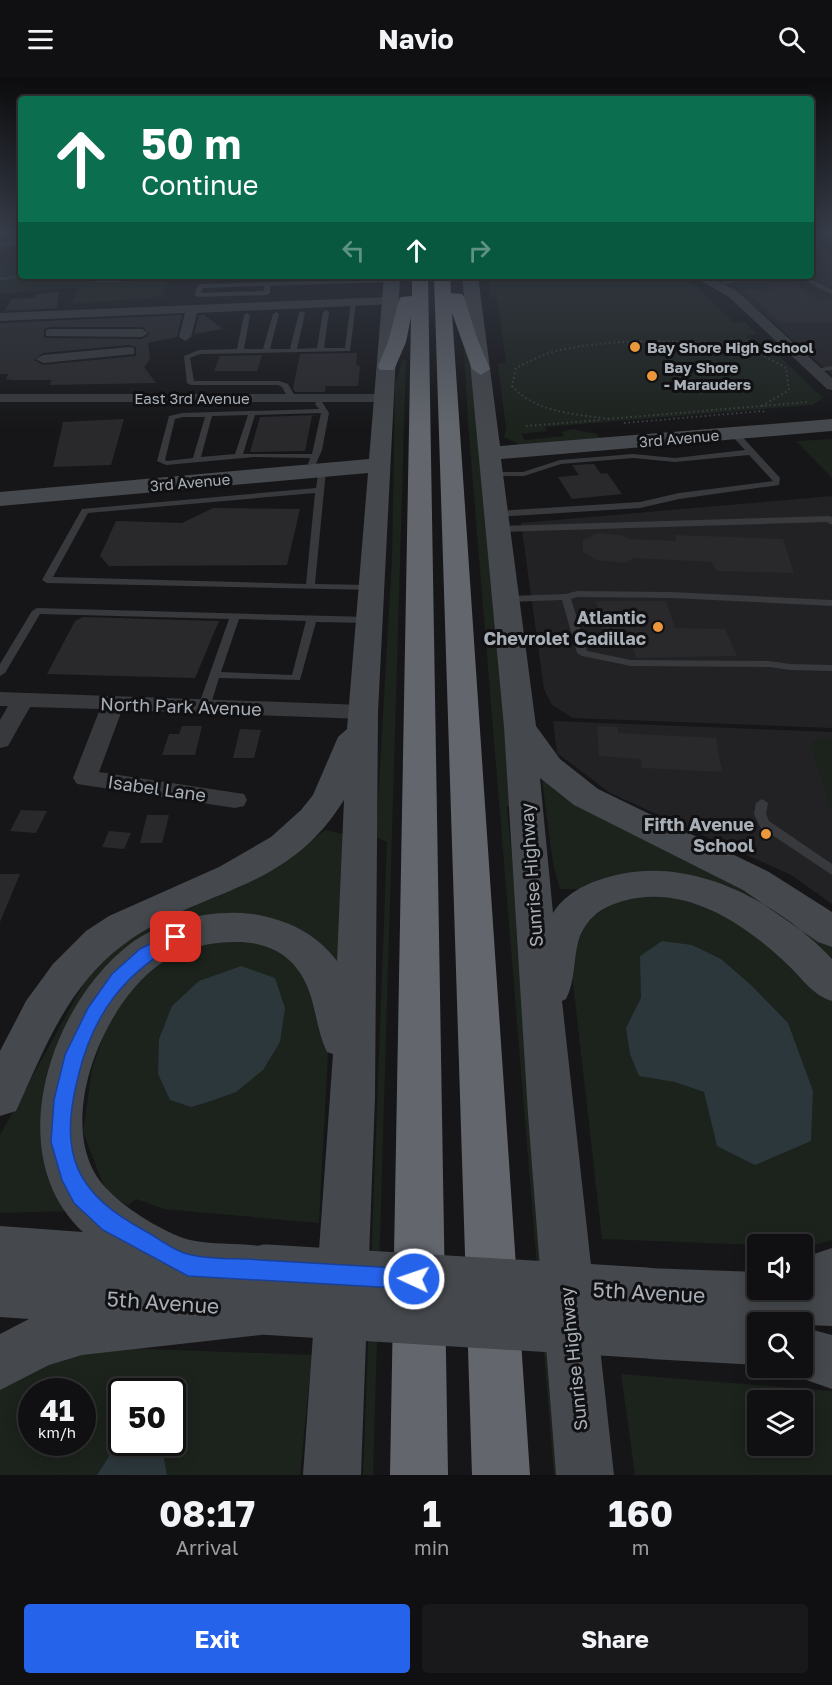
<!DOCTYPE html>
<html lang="en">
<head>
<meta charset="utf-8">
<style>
	:root { --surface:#101012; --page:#19191b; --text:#f1f3f6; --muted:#9c9d9f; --line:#303032; --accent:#2563eb }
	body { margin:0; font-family:"Golos Text",sans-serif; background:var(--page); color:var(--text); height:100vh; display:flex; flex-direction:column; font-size:22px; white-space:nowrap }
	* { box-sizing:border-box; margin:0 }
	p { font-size:20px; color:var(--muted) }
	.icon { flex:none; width:33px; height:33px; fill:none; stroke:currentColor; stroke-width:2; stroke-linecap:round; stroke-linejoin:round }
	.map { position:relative; height:1397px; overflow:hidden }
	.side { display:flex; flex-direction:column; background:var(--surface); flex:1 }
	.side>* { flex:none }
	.top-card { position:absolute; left:18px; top:18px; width:796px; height:183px; border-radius:6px; box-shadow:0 3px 15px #0003,0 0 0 2px var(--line); background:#0b6e4f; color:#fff; overflow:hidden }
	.tools { position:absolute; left:747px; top:1156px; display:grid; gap:12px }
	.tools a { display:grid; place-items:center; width:66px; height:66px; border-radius:6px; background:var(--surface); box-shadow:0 3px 15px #0003,0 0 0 2px var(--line); font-size:30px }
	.speed { position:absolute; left:18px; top:1300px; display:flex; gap:12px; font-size:30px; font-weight:700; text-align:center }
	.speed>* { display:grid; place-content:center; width:78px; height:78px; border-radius:50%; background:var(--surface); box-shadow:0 3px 15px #0003,0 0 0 2px var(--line); line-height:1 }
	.speed small { font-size:15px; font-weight:400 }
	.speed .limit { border:3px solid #111; border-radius:9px; background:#fff; color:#111 }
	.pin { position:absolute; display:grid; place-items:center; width:51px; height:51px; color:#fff; margin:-26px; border-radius:12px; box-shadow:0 3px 9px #0006 }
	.me { position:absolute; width:66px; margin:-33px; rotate:273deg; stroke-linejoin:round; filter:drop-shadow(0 0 4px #0008) }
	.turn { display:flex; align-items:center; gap:21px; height:126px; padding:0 24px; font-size:27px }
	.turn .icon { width:78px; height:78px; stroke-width:2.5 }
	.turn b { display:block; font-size:42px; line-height:51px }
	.lanes { display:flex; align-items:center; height:57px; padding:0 24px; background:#0003; justify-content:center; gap:30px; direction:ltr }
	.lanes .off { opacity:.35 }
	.eta { display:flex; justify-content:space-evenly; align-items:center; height:102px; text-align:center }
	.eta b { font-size:36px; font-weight:700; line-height:42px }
	.cta { display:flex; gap:12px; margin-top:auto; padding:12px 24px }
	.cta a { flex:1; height:69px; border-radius:6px; background:var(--accent); color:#fff; font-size:24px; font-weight:700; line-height:69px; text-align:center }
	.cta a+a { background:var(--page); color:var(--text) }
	header { display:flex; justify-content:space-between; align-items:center; height:78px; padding:0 24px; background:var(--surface); font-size:27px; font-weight:700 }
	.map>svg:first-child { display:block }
	.built { fill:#222225 }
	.green { fill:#1c221c; fill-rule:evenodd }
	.water { fill:#2c373b }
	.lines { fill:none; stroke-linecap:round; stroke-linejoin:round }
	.stream { stroke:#2c373b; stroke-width:3 }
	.building { fill:#29292c; fill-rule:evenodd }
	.path-far1 { stroke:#3d4043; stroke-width:1.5; stroke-dasharray:1.5 2; stroke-linecap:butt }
	.path { stroke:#3d4043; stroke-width:2; stroke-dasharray:1.5 3; stroke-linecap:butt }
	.lane { fill:#37393c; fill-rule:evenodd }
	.street { fill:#37393c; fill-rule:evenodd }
	.secondary { fill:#45484c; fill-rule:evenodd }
	.highway { fill:#63676d; fill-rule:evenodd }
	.secondary-bridge { stroke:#45484c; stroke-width:51 }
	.route { fill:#2563eb; stroke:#184099; stroke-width:1.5 }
	.poi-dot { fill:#eb973b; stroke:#111113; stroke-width:2 }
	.labels { text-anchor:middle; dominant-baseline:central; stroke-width:6; stroke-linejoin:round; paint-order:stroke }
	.far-poi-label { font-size:15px; font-weight:bold; fill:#a8afb7; stroke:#111113; text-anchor:start }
	.far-street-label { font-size:15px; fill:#a8afb7; stroke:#111113 }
	.poi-label { font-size:18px; font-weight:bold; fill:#a8afb7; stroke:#111113; text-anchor:end }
	.street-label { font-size:18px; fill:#a8afb7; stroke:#111113 }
	.near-street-label { font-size:21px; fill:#a8afb7; stroke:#111113 }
</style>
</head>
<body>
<header><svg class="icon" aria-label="menu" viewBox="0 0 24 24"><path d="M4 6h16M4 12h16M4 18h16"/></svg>Navio<svg class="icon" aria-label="search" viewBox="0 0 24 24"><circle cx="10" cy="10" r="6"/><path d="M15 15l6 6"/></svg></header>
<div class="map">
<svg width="832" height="1397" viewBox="0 0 832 1397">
	<rect width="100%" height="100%" fill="#161618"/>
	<g class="built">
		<path d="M812,161L821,165L832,177V297L735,211L712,198H812Z"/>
		<path d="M832,418V650L573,640L552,627L544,611L521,445Z"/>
		<path d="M553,643L832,654V826L791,797L610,715L557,675Z"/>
	</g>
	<g class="green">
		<path d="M21,180V198H334L169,202L162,219L71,226L78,210L0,216V185Z"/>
		<path d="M502,198H678L696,208L734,245L745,244L757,256L746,258L763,273H774L823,320L812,327L545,349L547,353L521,356L525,362L564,358L562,354L573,351L597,356L600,360L521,367L504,359L506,351L498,286L506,284L497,220H490V202Z"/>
		<path d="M464,273H468L474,291L517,729H507L570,1397H554L468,345Z"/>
		<path d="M406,282L373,1397H363L387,764L376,759L392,480L395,307L402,283Z"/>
		<path d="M832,361V400L796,363Z"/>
		<path d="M822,659L832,660V734L810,666Z"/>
		<path d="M541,694L731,801L832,867V885L726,811H560L553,786Z"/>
		<path d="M325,752L344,756V900L224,840L91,920L75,1133L0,1135V1057L89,896L131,858L173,836L238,810L279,788Z"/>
		<path d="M658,813L745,842L832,918V1162L807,1169L602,1161L571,887L585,844L620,821Z"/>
		<path d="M253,859L286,873L330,938L319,1145L164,1131L136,1121L128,1128L106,1114L83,1054L92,991L111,935L152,886L202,862Z"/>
		<path d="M95,1269L312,1277L300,1397H0V1307L39,1275ZM32,1314H82V1365H32ZM122,1314H172V1365H122Z"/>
		<path d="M621,1296L832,1313V1397H635ZM758,1323H802V1368H758Z"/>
	</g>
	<g class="water">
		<path d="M662,863L692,867L721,881L751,907L788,945L813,1013L811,1063L755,1087L717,1068L704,1014L675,1004L639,998L630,976L626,950L641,920L640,878Z"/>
		<path d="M241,888L275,900L285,930L280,964L263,992L236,1014L211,1023L191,1029L170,1022L158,996L159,961L172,928L199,903Z"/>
		<path d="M121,1360L122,1365H161L167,1397H97Z"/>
	</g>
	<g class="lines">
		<g class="stream">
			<path d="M28,198L109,203L189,198"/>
			<path d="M0,201L21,198"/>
		</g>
	</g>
	<g class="building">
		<path d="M795,204L818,222L832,221V244L781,245L744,212L770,211L764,205Z"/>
		<path d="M59,214L57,230L5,233L11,221L35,220L36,216Z"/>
		<path d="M182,237L177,259L148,265L150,281L144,289L156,305L49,307L52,302H12L6,301L8,296H0V245ZM51,249H142L150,256L142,261L44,260V251ZM129,267L136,269V278L43,287L34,282L43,275Z"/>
		<path d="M199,237H204L223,251L194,256Z"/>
		<path d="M357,275L356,287L360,288L358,308H326L325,314H295L293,310L300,276Z"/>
		<path d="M262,277L257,293H214L220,278Z"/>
		<path d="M318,337L312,338L305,373L250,374L260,339Z"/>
		<path d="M124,341L111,387L53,389L63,344Z"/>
		<path d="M594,386L601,396L607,395L622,416L572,421L558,399L579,397L572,387Z"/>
		<path d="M213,430L300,431L287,487L109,488L100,478L116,443L182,445Z"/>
		<path d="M598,455L621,457L630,461L677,463L675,457L783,461L794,495L717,493L712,484L634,480L624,485L597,482L583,474V462Z"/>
		<path d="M596,523H666L675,550L725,551L737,578L636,580L629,553H602Z"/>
		<path d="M83,539L219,543L195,600L47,596L75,543Z"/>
		<path d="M182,648H202L195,677H162L169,656H179Z"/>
		<path d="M597,648L618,649V655L716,660L722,694L642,690L641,681L599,678Z"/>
		<path d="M240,651L261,652L254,680H233Z"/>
		<path d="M21,732L47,733L36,755L10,753Z"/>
		<path d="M147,737H169L162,765H140Z"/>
		<path d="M109,753L131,755L124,771L102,769Z"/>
		<path d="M0,796H20L0,844Z"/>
	</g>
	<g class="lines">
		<path class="path-far1" d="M640,264H670"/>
		<g class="path">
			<path d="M608,341L808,324"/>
			<path d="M609,341C576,336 536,335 512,308L516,290C526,285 536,280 546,276C593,260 710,258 758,275C767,279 777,285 786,290L789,312L762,328"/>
			<path d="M624,345L763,333L765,336"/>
			<path d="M526,348L600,342"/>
		</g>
		<g class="lane">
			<path d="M743,198H753L716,209L713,207Z"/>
			<path d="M796,198H804L832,212V216Z"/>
			<path d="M392,201L394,204L270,208V215L267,217L198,219L195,217L197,208L200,206ZM264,208V213L201,215L203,210Z"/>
			<path d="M351,223L356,224L350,273L200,276L190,280L194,303H279L288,306L296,320L295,322H289L282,309L278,307H191L187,305L184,278L199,272L237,271L244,237L247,235L250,237L244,271H263L273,236L276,234L279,236L270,271H290L299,235L302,233L305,235L297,271L317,270L323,234L326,232L329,234L324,270H345Z"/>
			<path d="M832,288V292L814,294L811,292Z"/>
			<path d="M316,324H322L329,335L322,372L315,388L308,386L310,380L254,379L166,387L157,383L169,338L182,335L319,331L315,326ZM321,335L312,376H243L255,337ZM248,337L235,376L201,379L212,338ZM183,339H205L193,380L167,383L165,382L175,341Z"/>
			<path d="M731,353H737L780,400L779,407L679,421L640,430L497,439L493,436L497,433L640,424L679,415L773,403L749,377L675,384L633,380L561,386L524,398H493L489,396L493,394H523L560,382L633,376L675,380L745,372L731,357Z"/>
			<path d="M319,390L326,392L315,506L371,507L374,508V512L47,505L42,502L82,431L316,410ZM315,415L306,506L53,499L88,435Z"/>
			<path d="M829,438L832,439V447L827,444L499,454L495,451L499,448Z"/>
			<path d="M577,513L671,514L832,522V528L671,520L577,519L571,521L587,573L631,582L769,583L790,586L832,587V593L790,592L769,589L631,588L582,578L577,575L562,522L506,524L501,521L506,518L566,516Z"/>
			<path d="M37,530L369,539L374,542L369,545L316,544L300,602L219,600L210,629L204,632L198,629L229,541L40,536L5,595L0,598V586L32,533ZM239,541L306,543L292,597L221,594Z"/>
			<path d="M762,721L768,725L766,736L769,743L832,786V797L760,749L754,736L756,725Z"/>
		</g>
		<g class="street">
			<path d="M21,160V166L0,170V164Z"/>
			<path d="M693,198H708L737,213L832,300V312L827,311L729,219Z"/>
			<path d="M391,219L397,223L395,226L197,235L191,259L185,263L179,259L185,235L0,243V235Z"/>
			<path d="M51,251H142L148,255L142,259L46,258V252Z"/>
			<path d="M129,269L134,270V276L43,285L36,281L43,277Z"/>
			<path d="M0,316H385L392,320L385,324H0Z"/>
			<path d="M0,614L363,627L371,629L374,634L371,639L363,641L122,632L99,694L244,716L247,722L244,728L235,730L77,706L73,700L100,631L30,629L8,668L0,670V642L8,628H0Z"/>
		</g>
		<g class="secondary">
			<path d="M384,198H400L378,634L375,1019L361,1397H303L333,976L327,974C313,945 317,913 294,887C280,870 255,863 233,864C206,865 183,870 160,886C101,927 49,1056 109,1113C126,1131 166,1156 190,1162C222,1169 253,1162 284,1174L291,1192L284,1210L278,1212L287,1231L279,1249L261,1257L82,1277L49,1287L0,1312V1256L29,1241L0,1239V1148L83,1154C0,1077 50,927 130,866C163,842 212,831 252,836C286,841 316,855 337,883L344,722C285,817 201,809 123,867C67,909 44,972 16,1033L0,1038V973L26,923L53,886L86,853L109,838L219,789L271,759L301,732L313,717L338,659L347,651L368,395L0,428V414L369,381Z"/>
			<path d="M462,198H478L500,368L832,341V353L501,381L536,648L560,681L598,711L769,794L832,834V869L818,864L743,812L574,727L540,700L553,835C565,816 585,806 605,800C687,774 776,822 832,881V923C812,917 802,900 787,886C748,849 694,811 637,820C618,823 598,830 586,847C571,867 578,899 566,921L562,923L614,1397H556L528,1036L504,649Z"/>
			<path d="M832,1170V1248L758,1245V1287L650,1281L632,1273L624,1255L634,1235L628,1233L621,1215L628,1197L646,1190L758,1194V1212H802V1180Z"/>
			<path d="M802,1249L832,1257V1311L783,1294L782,1290H802Z"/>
		</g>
		<g class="highway">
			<path d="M412,198H428L448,1397H390L411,239L406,264L394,292H380L378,288L388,264L399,222L401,219L412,218Z"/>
			<path d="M434,198H450L451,215L462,216L464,219L477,260L490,291L481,297L472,291L452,235L530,1397H472Z"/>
		</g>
		<g class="secondary-bridge">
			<path d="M266,1192L646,1215"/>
			<path d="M261,1231L650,1255"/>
		</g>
	</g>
	<linearGradient id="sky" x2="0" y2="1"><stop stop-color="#0c0c0d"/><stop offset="0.44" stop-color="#363c48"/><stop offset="1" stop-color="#363c48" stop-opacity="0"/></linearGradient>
	<rect width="832" height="352" fill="url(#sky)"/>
	<path class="route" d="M176,853L182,855L184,859L182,863C125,894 93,935 78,999C58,1078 76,1116 147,1154C161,1162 177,1175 192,1177C213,1182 238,1180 260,1182C311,1185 363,1188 414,1191L422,1194L425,1201L422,1208L414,1211L188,1198L103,1152L74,1125L62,1102L51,1064L54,1022L65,977L88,930L112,896L140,871Z"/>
	<g class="poi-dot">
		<circle cx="635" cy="269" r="6"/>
		<circle cx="652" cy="298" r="6"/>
		<circle cx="658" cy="549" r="6"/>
		<circle cx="766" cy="756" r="6"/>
	</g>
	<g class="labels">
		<g class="far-poi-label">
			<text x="647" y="269">Bay Shore High School</text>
			<text x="664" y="289">Bay Shore<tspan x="664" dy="17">- Marauders</tspan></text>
		</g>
		<g class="far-street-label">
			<text x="192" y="320">East 3rd Avenue</text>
			<text transform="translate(679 360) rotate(-5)">3rd Avenue</text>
			<text transform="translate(190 404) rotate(-5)">3rd Avenue</text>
		</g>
		<g class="poi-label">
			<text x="646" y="539">Atlantic<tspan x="646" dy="21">Chevrolet Cadillac</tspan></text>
			<text x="754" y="746">Fifth Avenue<tspan x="754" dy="21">School</tspan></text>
		</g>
		<g class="street-label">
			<text transform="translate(181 628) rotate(2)">North Park Avenue</text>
			<text transform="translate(157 710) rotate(8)">Isabel Lane</text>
			<text transform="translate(531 797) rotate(-94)">Sunrise Highway</text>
			<text transform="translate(573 1281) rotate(-96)">Sunrise Highway</text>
		</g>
		<g class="near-street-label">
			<text transform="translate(649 1214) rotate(3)">5th Avenue</text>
			<text transform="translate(163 1224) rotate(4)">5th Avenue</text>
		</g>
	</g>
</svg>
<div class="tools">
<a><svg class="icon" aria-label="sound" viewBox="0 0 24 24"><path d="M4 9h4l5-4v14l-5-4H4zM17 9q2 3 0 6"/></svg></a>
<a><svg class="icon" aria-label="search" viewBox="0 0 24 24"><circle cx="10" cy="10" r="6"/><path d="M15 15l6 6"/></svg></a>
<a><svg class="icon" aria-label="layers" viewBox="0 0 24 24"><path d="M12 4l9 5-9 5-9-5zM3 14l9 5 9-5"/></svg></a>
</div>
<div class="speed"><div>41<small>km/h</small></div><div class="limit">50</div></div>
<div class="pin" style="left:176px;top:859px;background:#d93025"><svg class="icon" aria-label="arrive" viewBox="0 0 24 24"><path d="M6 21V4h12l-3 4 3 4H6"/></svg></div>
<svg class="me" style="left:414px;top:1201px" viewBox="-20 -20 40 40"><circle r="17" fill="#2563eb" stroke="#fff" stroke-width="3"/><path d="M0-11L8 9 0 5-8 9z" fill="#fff"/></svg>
<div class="top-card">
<div class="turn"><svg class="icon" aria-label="ahead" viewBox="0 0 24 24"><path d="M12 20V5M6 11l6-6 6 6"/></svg><div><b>50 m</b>Continue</div></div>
<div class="lanes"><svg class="icon off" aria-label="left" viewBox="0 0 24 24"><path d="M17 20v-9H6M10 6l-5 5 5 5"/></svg><svg class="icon" aria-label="ahead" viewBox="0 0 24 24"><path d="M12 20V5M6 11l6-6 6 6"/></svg><svg class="icon off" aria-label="right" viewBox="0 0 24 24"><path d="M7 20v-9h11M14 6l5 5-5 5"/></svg></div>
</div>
</div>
<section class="side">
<div class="eta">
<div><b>08:17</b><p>Arrival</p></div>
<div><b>1</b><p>min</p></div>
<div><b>160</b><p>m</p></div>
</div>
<div class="cta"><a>Exit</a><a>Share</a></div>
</section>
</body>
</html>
